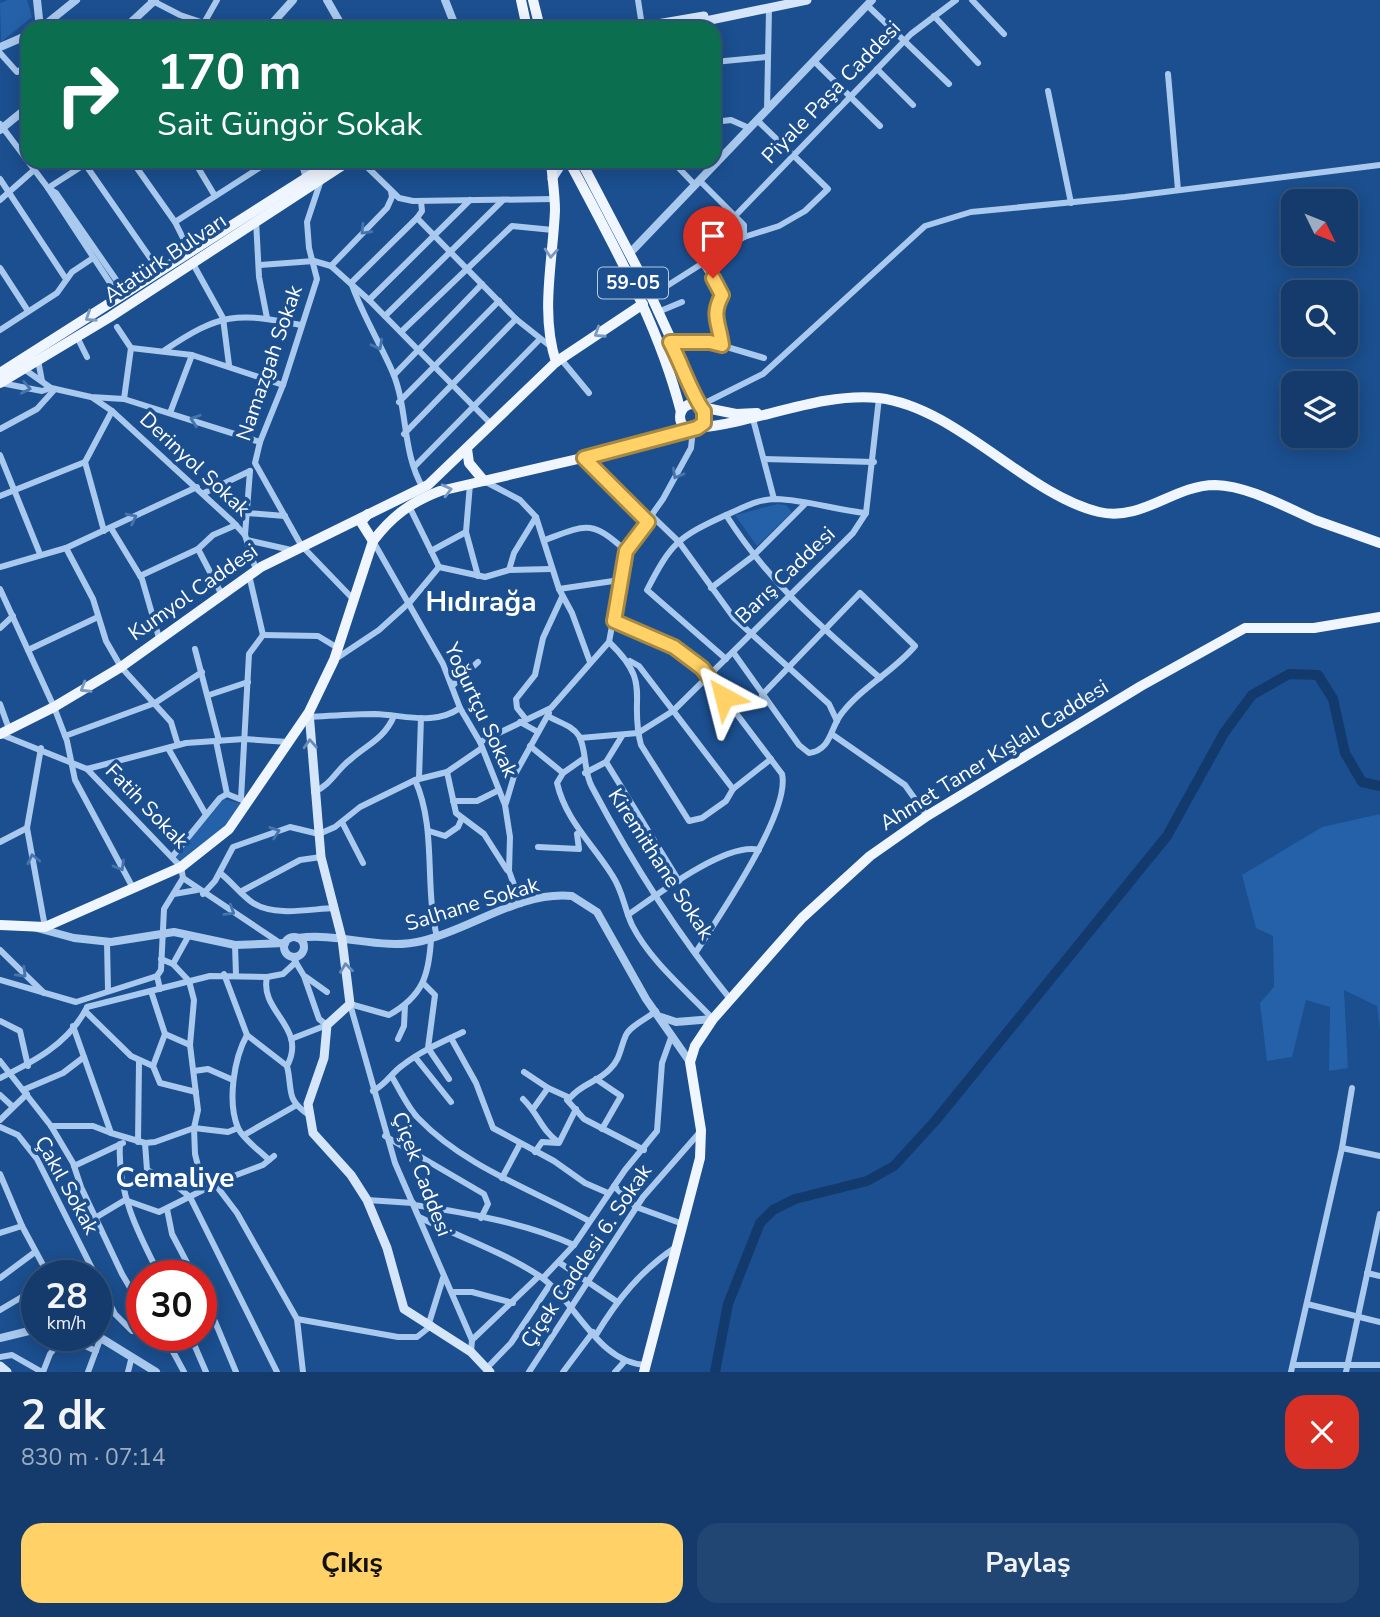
<!DOCTYPE html>
<html lang="tr">
<head>
<meta charset="utf-8">
<style>
	:root { --surface:#143b6b; --page:#214673; --text:#f1f3f6; --muted:#9dadc1; --line:#33557e; --accent:#ffd166 }
	body { margin:0; font-family:"Nunito Sans",sans-serif; background:var(--page); color:var(--text); height:100vh; display:flex; flex-direction:column; font-size:26px; white-space:nowrap }
	* { box-sizing:border-box; margin:0 }
	p { font-size:23px; color:var(--muted) }
	.icon { flex:none; width:38px; height:38px; fill:none; stroke:currentColor; stroke-width:2; stroke-linecap:round; stroke-linejoin:round }
	.map { position:relative; height:1372px; overflow:hidden }
	.details { display:flex; flex-direction:column; background:var(--surface); flex:1 }
	.details>* { flex:none }
	.guide { position:absolute; left:21px; top:21px; width:700px; height:147px; border-radius:21px; box-shadow:0 4px 18px #0003,0 0 0 2px var(--line); background:#0b6e4f; color:#fff; overflow:hidden }
	.needle { width:46px; rotate:133deg }
	.fabs { position:absolute; left:1281px; top:189px; display:grid; gap:14px }
	.fabs a { display:grid; place-items:center; width:77px; height:77px; border-radius:14px; background:var(--surface); box-shadow:0 4px 18px #0003,0 0 0 2px var(--line); font-size:35px }
	.speed { position:absolute; left:21px; top:1260px; display:flex; gap:14px; font-size:35px; font-weight:700; text-align:center }
	.speed>* { display:grid; place-content:center; width:91px; height:91px; border-radius:50%; background:var(--surface); box-shadow:0 4px 18px #0003,0 0 0 2px var(--line); line-height:1 }
	.speed small { font-size:18px; font-weight:400 }
	.speed .limit { border:10px solid #d22; background:#fff; color:#111 }
	.pin { position:absolute; display:grid; place-items:center; width:60px; height:60px; color:#fff; margin:-72px -30px; border-radius:50% 50% 50% 0; rotate:-45deg; box-shadow:0 0 7px #0007 }
	.pin .icon { rotate:45deg }
	.me { position:absolute; width:77px; margin:-38px; rotate:322deg; stroke-linejoin:round; filter:drop-shadow(0 0 5px #0008) }
	.turn { display:flex; align-items:center; gap:24px; height:147px; padding:0 21px; font-size:32px }
	.turn .icon { width:91px; height:91px; stroke-width:2.5 }
	.turn b { display:block; font-size:49px; line-height:60px }
	.round { display:grid; place-items:center; flex:none; width:74px; height:74px; border-radius:21px; background:var(--page) }
	.head { display:flex; align-items:center; justify-content:space-between; height:119px; padding:0 21px }
	h1 { font-size:42px; font-weight:700; line-height:52px }
	.primary-button { display:flex; gap:14px; margin-top:auto; padding:14px 21px }
	.primary-button a { flex:1; height:80px; border-radius:21px; background:var(--accent); color:#111; font-size:28px; font-weight:700; line-height:80px; text-align:center }
	.primary-button a+a { background:var(--page); color:var(--text) }
	.map>svg:first-child { display:block }
	.green { fill:#2461a8 }
	.lines { fill:none; stroke-linecap:round; stroke-linejoin:round }
	.river { stroke:#123a6d; stroke-width:10 }
	.minor { stroke:#a9c9ee; stroke-width:6 }
	.tertiary { stroke:#a9c9ee; stroke-width:8 }
	.secondary { stroke:#d6e6fa; stroke-width:9 }
	.primary { stroke:#f0f6ff; stroke-width:10 }
	.oneway { stroke:#4674ac }
	.oneway2 { stroke:#7b9ac1 }
	.oneway3 { stroke:#668bba }
	.route-casing { stroke:#a68842; stroke-width:18 }
	.route { stroke:#ffd166; stroke-width:12 }
	.labels { text-anchor:middle; dominant-baseline:central; stroke-width:7; stroke-linejoin:round; paint-order:stroke }
	.shield { fill:#1b4f8f; stroke:#bbcadd; stroke-width:2 }
	.shield-label { font-size:19px; font-weight:bold; fill:#fff }
	.street-label { font-size:21px; fill:#fff; stroke:#1b4f8f }
	.district-label { font-size:28px; font-weight:bold; fill:#fff; stroke:#1b4f8f }
</style>
</head>
<body>
<div class="map">
<svg width="1380" height="1372" viewBox="0 0 1380 1372">
	<rect width="100%" height="100%" fill="#1b4f8f"/>
	<g class="green">
		<path d="M8,0H27L32,17L1,42L0,3Z"/>
		<path d="M778,504L786,505L792,512L757,546L735,515Z"/>
		<path d="M220,798L243,804L227,826L180,863L172,857Z"/>
		<path d="M1380,814V1029L1377,1006L1344,990L1348,1068L1329,1071L1330,1007L1306,1000L1292,1057L1267,1061L1260,1003L1274,987L1273,936L1256,928L1242,875L1322,827Z"/>
	</g>
	<g class="lines">
		<path class="river" d="M715,1372L728,1304L760,1223L773,1210L795,1199L867,1181L894,1166L936,1120L1167,836L1224,733L1252,695L1289,674L1318,675L1333,699L1345,753L1362,782L1380,786"/>
		<g class="minor">
			<path d="M151,0L180,15L219,28"/>
			<path d="M638,0L642,26"/>
			<path d="M972,0L1004,34"/>
			<path d="M867,5L949,84"/>
			<path d="M934,16L978,63"/>
			<path d="M204,23L217,0"/>
			<path d="M0,53L17,72L28,65"/>
			<path d="M814,61L880,126"/>
			<path d="M714,62L766,57"/>
			<path d="M877,69L913,105"/>
			<path d="M1168,74L1178,190"/>
			<path d="M1048,91L1071,203"/>
			<path d="M714,94L718,120"/>
			<path d="M767,110L769,9"/>
			<path d="M714,122L731,120L749,128"/>
			<path d="M0,124L48,188L120,298"/>
			<path d="M132,161L175,222L190,252"/>
			<path d="M194,161L215,196"/>
			<path d="M361,161L399,198L413,201L554,199"/>
			<path d="M672,161L695,185"/>
			<path d="M85,164L160,272"/>
			<path d="M0,179L66,279"/>
			<path d="M321,180L307,222L309,248L317,279L283,385L260,442L255,463L301,545L354,600"/>
			<path d="M699,180L744,225V237"/>
			<path d="M48,188L56,193L126,294"/>
			<path d="M48,188L90,161"/>
			<path d="M0,200L34,170"/>
			<path d="M736,215L911,34L956,0"/>
			<path d="M417,218L516,319L550,346"/>
			<path d="M256,220L259,277L267,318"/>
			<path d="M175,222L270,161"/>
			<path d="M192,262L223,318L229,365"/>
			<path d="M703,264L722,295C711,316 719,322 722,345"/>
			<path d="M260,265L314,261L331,266L369,300L491,424"/>
			<path d="M331,266L387,208L392,197L391,191"/>
			<path d="M0,268L28,311"/>
			<path d="M351,283L417,218L422,211L421,201"/>
			<path d="M352,285C363,316 380,343 393,373C408,409 402,453 423,488"/>
			<path d="M651,296L744,237L779,226L805,211L828,189L757,120"/>
			<path d="M369,300L470,200"/>
			<path d="M658,312L682,302"/>
			<path d="M385,316L503,200"/>
			<path d="M117,327L131,348L192,355L283,385"/>
			<path d="M0,330L57,293L72,272L93,258"/>
			<path d="M401,332L512,226L553,230"/>
			<path d="M77,337L87,357"/>
			<path d="M671,342H710L764,358"/>
			<path d="M165,350C220,313 236,312 301,325"/>
			<path d="M560,358L589,393"/>
			<path d="M38,360L42,381"/>
			<path d="M24,369L51,388L91,397L124,399L260,442"/>
			<path d="M394,375L482,284"/>
			<path d="M1,383L42,391L51,388"/>
			<path d="M93,398L112,411L233,522L245,535L256,570"/>
			<path d="M124,399L131,348"/>
			<path d="M399,402L499,301"/>
			<path d="M699,406L763,374L925,226L971,212L1125,197L1380,165"/>
			<path d="M170,413L192,355"/>
			<path d="M753,419L774,499"/>
			<path d="M0,429L37,409L55,389"/>
			<path d="M404,434L516,319"/>
			<path d="M0,455L40,554"/>
			<path d="M584,458L648,522"/>
			<path d="M764,459L874,462"/>
			<path d="M415,466L539,340"/>
			<path d="M484,481L520,500L536,517L559,589L572,613L590,662"/>
			<path d="M470,484L466,532L478,576"/>
			<path d="M204,493L250,471"/>
			<path d="M0,496L85,462"/>
			<path d="M409,506L439,567"/>
			<path d="M247,513L285,516"/>
			<path d="M726,515C770,584 819,625 880,678"/>
			<path d="M652,516L679,542L734,618L829,704L837,721"/>
			<path d="M111,528L142,579L159,638"/>
			<path d="M104,531L85,462L112,411"/>
			<path d="M245,535L250,471"/>
			<path d="M247,540L291,550"/>
			<path d="M545,540C587,524 592,520 626,551"/>
			<path d="M373,541L443,664L460,708L480,742L505,805L510,837L509,871L521,904"/>
			<path d="M66,548L93,599L106,641L121,667L171,722L178,745"/>
			<path d="M198,549L222,595"/>
			<path d="M431,551L466,532"/>
			<path d="M0,567L66,548L197,487"/>
			<path d="M509,570L514,553L536,517"/>
			<path d="M249,575L263,635"/>
			<path d="M140,576L198,549L213,535L236,525"/>
			<path d="M711,588L752,557L806,503"/>
			<path d="M0,589L54,707L67,741L75,780L133,888"/>
			<path d="M559,589L620,580"/>
			<path d="M614,621L675,647L702,668L782,774C791,812 718,918 696,952"/>
			<path d="M0,628L13,616"/>
			<path d="M263,635L318,636L338,648"/>
			<path d="M609,642C654,685 628,696 641,745L689,821L702,818L726,801L733,789L771,759"/>
			<path d="M195,649L219,741"/>
			<path d="M28,650L98,617"/>
			<path d="M733,652L799,745L809,753C832,750 830,727 842,713C862,687 894,671 915,646L860,593L762,695"/>
			<path d="M726,659L647,590C671,543 678,537 726,515C743,508 757,499 776,499C807,500 836,510 866,513"/>
			<path d="M334,660L379,630L410,602L439,567L485,577L509,570L551,569"/>
			<path d="M630,661L639,666L733,789"/>
			<path d="M453,685L478,662"/>
			<path d="M209,695L248,682"/>
			<path d="M0,704L9,729"/>
			<path d="M548,716C559,723 572,725 579,736C587,750 583,771 592,787C631,861 678,935 731,1000"/>
			<path d="M309,717C330,716 353,714 375,714C405,715 434,726 460,708"/>
			<path d="M525,718L517,708L516,699L535,675L543,638L562,597"/>
			<path d="M520,722L538,732"/>
			<path d="M0,734L87,769L186,743L244,739L288,742"/>
			<path d="M833,735L905,785L927,816"/>
			<path d="M65,736L155,703L202,672"/>
			<path d="M580,738L638,733L673,711L853,533L866,513L879,398"/>
			<path d="M216,741L227,794"/>
			<path d="M480,742L551,708L609,642L626,551L663,499L691,448L693,429"/>
			<path d="M530,746L563,773"/>
			<path d="M41,748L27,828L45,927"/>
			<path d="M168,748L205,813"/>
			<path d="M583,759L563,773L557,783C566,821 592,843 612,875C623,891 624,908 632,925C651,962 685,989 713,1019"/>
			<path d="M606,762L679,881"/>
			<path d="M87,769L181,867L183,878L277,941"/>
			<path d="M447,772L456,813L484,834L507,870"/>
			<path d="M585,773L606,762L622,736"/>
			<path d="M419,778L421,718"/>
			<path d="M415,780C437,829 424,884 437,937"/>
			<path d="M314,792C332,784 336,770 351,759C368,744 384,739 394,716"/>
			<path d="M241,799L249,654L263,635"/>
			<path d="M453,801H477L499,790"/>
			<path d="M506,803L514,776L549,713"/>
			<path d="M343,824L363,863"/>
			<path d="M429,831L445,836L458,827L462,818"/>
			<path d="M0,842L27,828"/>
			<path d="M538,847L579,849L577,834"/>
			<path d="M172,857L220,798L227,794L242,800"/>
			<path d="M220,873C231,881 241,895 253,903C275,917 310,909 334,908"/>
			<path d="M242,891L300,860L321,857"/>
			<path d="M174,894L197,890"/>
			<path d="M203,894L215,881L233,847L290,827L319,834L335,827L360,807L415,780L447,772L482,748"/>
			<path d="M628,915C655,896 727,841 759,850"/>
			<path d="M107,942L108,990"/>
			<path d="M235,945L236,975"/>
			<path d="M0,950L44,993"/>
			<path d="M292,956L304,976L319,1019L327,1025"/>
			<path d="M161,959L173,964L189,981L194,1000L190,1045L198,1110L194,1128L195,1154L204,1190"/>
			<path d="M173,964L189,935"/>
			<path d="M224,974L247,1035L287,1066C293,1091 285,1099 309,1115"/>
			<path d="M267,977C259,1012 308,1027 287,1066"/>
			<path d="M306,977L327,992"/>
			<path d="M0,980L76,1002L157,976"/>
			<path d="M424,984L435,995L428,1048L449,1079"/>
			<path d="M160,989L157,976L161,970L164,909L183,878"/>
			<path d="M151,991L165,1034L153,1066"/>
			<path d="M350,1004L395,1163L472,1340L471,1352"/>
			<path d="M350,1004L389,1015C423,996 429,975 431,939"/>
			<path d="M87,1007L210,976L267,977L283,974L296,962"/>
			<path d="M86,1012L131,1056L153,1066L160,1083L196,1092"/>
			<path d="M0,1021L20,1031L28,1066"/>
			<path d="M73,1026L111,1133L145,1143L155,1142L194,1128L228,1132L238,1128"/>
			<path d="M165,1034L190,1045"/>
			<path d="M247,1035C234,1058 227,1102 238,1128C243,1139 260,1151 269,1160"/>
			<path d="M451,1038L476,1083L493,1128L554,1161L585,1183L608,1193"/>
			<path d="M291,1039L327,1025"/>
			<path d="M398,1039L404,1026L405,1005"/>
			<path d="M415,1057L451,1102"/>
			<path d="M0,1061L51,1126L73,1163L81,1187L122,1274L142,1308"/>
			<path d="M194,1071L208,1069L233,1080"/>
			<path d="M524,1072L548,1088L570,1098C581,1084 598,1082 610,1069C621,1058 620,1048 626,1035C630,1026 648,1018 656,1011"/>
			<path d="M392,1077C400,1090 408,1108 418,1118C465,1167 531,1189 589,1221"/>
			<path d="M0,1078C33,1062 68,1044 86,1009"/>
			<path d="M596,1079L621,1096L602,1129"/>
			<path d="M23,1090L63,1073L84,1057"/>
			<path d="M373,1091C388,1083 390,1074 403,1065C421,1051 442,1042 463,1032"/>
			<path d="M0,1095L12,1106"/>
			<path d="M523,1099C540,1116 539,1127 558,1142"/>
			<path d="M567,1100L584,1119L644,1150"/>
			<path d="M533,1109L548,1088"/>
			<path d="M0,1120L27,1094"/>
			<path d="M51,1126H93L111,1133"/>
			<path d="M0,1127L18,1135L37,1159L115,1314L132,1331H142"/>
			<path d="M244,1135L295,1106"/>
			<path d="M385,1136L484,1194L488,1204L481,1218"/>
			<path d="M138,1142L139,1062"/>
			<path d="M145,1143L147,1170L173,1183L190,1197L277,1372"/>
			<path d="M120,1144C117,1193 138,1233 160,1276"/>
			<path d="M1342,1148L1380,1156"/>
			<path d="M535,1152L542,1142L559,1143L576,1109"/>
			<path d="M74,1166L123,1143"/>
			<path d="M0,1174L22,1226L49,1276"/>
			<path d="M502,1178L520,1144"/>
			<path d="M215,1184L237,1213L297,1319L303,1372"/>
			<path d="M614,1186L636,1207L683,1224"/>
			<path d="M367,1200L413,1203"/>
			<path d="M414,1205C468,1213 525,1223 574,1245"/>
			<path d="M167,1209L172,1234L194,1276"/>
			<path d="M419,1217C459,1237 504,1252 541,1277C577,1303 598,1363 646,1365"/>
			<path d="M95,1218L125,1200L159,1212L223,1180L263,1165L274,1156"/>
			<path d="M0,1233L22,1226"/>
			<path d="M560,1263L616,1301"/>
			<path d="M1367,1273L1380,1276"/>
			<path d="M0,1278L35,1252"/>
			<path d="M543,1278L574,1245L625,1170L657,1131L662,1063L672,1035"/>
			<path d="M201,1288L236,1372"/>
			<path d="M452,1292H472L513,1303"/>
			<path d="M1307,1304L1380,1322"/>
			<path d="M96,1305L108,1298"/>
			<path d="M0,1310L37,1288"/>
			<path d="M297,1319L398,1337H417L432,1325"/>
			<path d="M429,1323L443,1278"/>
			<path d="M164,1335L184,1372"/>
			<path d="M190,1335L206,1372"/>
			<path d="M596,1335C617,1300 641,1270 676,1247"/>
			<path d="M472,1340L539,1276"/>
			<path d="M0,1357L12,1355L42,1372"/>
			<path d="M1293,1365H1380"/>
			<path d="M486,1369L511,1343L549,1286"/>
			<path d="M43,1372L50,1354L61,1340L70,1339L96,1351"/>
			<path d="M88,1372L101,1337"/>
			<path d="M128,1372L131,1360"/>
			<path d="M529,1372L643,1197L700,1132"/>
			<path d="M563,1372L593,1332"/>
			<path d="M615,1372L624,1362"/>
			<path d="M1291,1372L1342,1148L1352,1088"/>
			<path d="M1346,1372L1380,1214"/>
		</g>
		<g class="tertiary">
			<path d="M37,0L40,28"/>
			<path d="M327,0L343,28"/>
			<path d="M445,0L456,28"/>
			<path d="M41,28L76,0"/>
			<path d="M125,28L155,0"/>
			<path d="M268,28L293,0"/>
			<path d="M0,47L28,35"/>
			<path d="M0,130L28,107"/>
			<path d="M302,161L308,182"/>
			<path d="M312,161L321,175"/>
			<path d="M629,254L872,0"/>
			<path d="M37,928L74,938L111,942L174,932L235,945L285,943"/>
			<circle cx="294" cy="947" r="10"/>
			<path d="M298,938C339,932 381,951 422,941C472,929 519,891 572,896L597,912L646,999L690,1062"/>
			<path d="M661,1017L676,1022L713,1019"/>
			<path d="M96,1335L156,1372"/>
			<path d="M0,1338L37,1329"/>
		</g>
		<g class="secondary">
			<path d="M634,28L704,16"/>
			<path d="M672,28L807,0"/>
			<path d="M552,179L561,165L570,164"/>
			<path d="M309,712L321,857L342,939L350,1004L327,1025L324,1058L308,1104L313,1133L351,1175L367,1200L387,1248L404,1309L471,1352L490,1372"/>
			<path d="M0,1366L7,1372"/>
		</g>
		<g class="primary">
			<path d="M521,0L527,28"/>
			<path d="M533,0L540,28"/>
			<path d="M569,161C612,243 658,322 681,412"/>
			<path d="M581,161L646,285L694,389L698,405"/>
			<path d="M556,362L643,304"/>
			<path d="M0,373L333,161"/>
			<path d="M0,383L110,317L349,161"/>
			<circle cx="693" cy="417" r="13"/>
			<path d="M701,407L736,414L757,413"/>
			<path d="M697,428C757,423 818,392 879,398C956,407 1027,495 1099,512C1142,522 1174,485 1215,485C1249,486 1285,507 1315,520C1337,528 1358,535 1380,543"/>
			<path d="M467,449L469,463L484,481"/>
			<path d="M368,514L361,522L373,541"/>
			<path d="M0,734L54,707L121,667L261,567L428,485L556,362C540,313 553,260 555,210C555,194 552,177 551,161"/>
			<path d="M0,925L45,927L181,867L229,829L309,712L334,660L373,541C392,516 411,502 440,491L647,443L689,429"/>
			<path d="M644,1372L700,1158L701,1130L690,1062L695,1046L713,1019L802,918L870,856L927,816L1141,686L1245,628H1314L1380,617"/>
		</g>
	</g>
	<defs><path id="oneway-chevron" d="M-2-3.5L2.5 0L-2 3.5" fill="none" stroke-width="1.6" stroke-linecap="round" stroke-linejoin="round" transform="scale(1.75)"/></defs>
	<g class="oneway">
		<use href="#oneway-chevron" transform="translate(365 230) rotate(134)"/>
		<use href="#oneway-chevron" transform="translate(378 345) rotate(62)"/>
		<use href="#oneway-chevron" transform="translate(26 388) rotate(11)"/>
		<use href="#oneway-chevron" transform="translate(195 420) rotate(-162)"/>
		<use href="#oneway-chevron" transform="translate(677 474) rotate(119)"/>
		<use href="#oneway-chevron" transform="translate(132 518) rotate(-26)"/>
		<use href="#oneway-chevron" transform="translate(275 832) rotate(-19)"/>
		<use href="#oneway-chevron" transform="translate(33 859) rotate(-103)"/>
		<use href="#oneway-chevron" transform="translate(120 866) rotate(60)"/>
		<use href="#oneway-chevron" transform="translate(230 911) rotate(32)"/>
		<use href="#oneway-chevron" transform="translate(22 973) rotate(45)"/>
	</g>
	<g class="oneway2">
		<use href="#oneway-chevron" transform="translate(551 253) rotate(94)"/>
		<use href="#oneway-chevron" transform="translate(90 317) rotate(147)"/>
		<use href="#oneway-chevron" transform="translate(599 333) rotate(147)"/>
		<use href="#oneway-chevron" transform="translate(447 490) rotate(-14)"/>
		<use href="#oneway-chevron" transform="translate(85 688) rotate(149)"/>
	</g>
	<g class="oneway3">
		<use href="#oneway-chevron" transform="translate(310 744) rotate(-93)"/>
		<use href="#oneway-chevron" transform="translate(346 968) rotate(-97)"/>
	</g>
	<g class="lines">
		<defs>
			<path id="route" d="M713,278L722,295C711,316 719,322 722,345L710,342H670C679,358 694,400 704,411V423L697,428L584,458L648,522L626,551L614,621L674,647L702,668L724,697"/>
		</defs>
		<use href="#route" class="route-casing"/>
		<use href="#route" class="route"/>
	</g>
	<g class="labels">
		<rect class="shield" x="598" y="267.5" width="70" height="31" rx="5"/>
		<g class="shield-label">
			<text x="633" y="283">59-05</text>
		</g>
		<g class="street-label">
			<text transform="translate(831 92) rotate(-46)">Piyale Paşa Caddesi</text>
			<text transform="translate(165 258) rotate(-34)">Atatürk Bulvarı</text>
			<text transform="translate(269 363) rotate(-71)">Namazgah Sokak</text>
			<text transform="translate(195 464) rotate(43)">Derinyol Sokak</text>
			<text transform="translate(785 575) rotate(-44)">Barış Caddesi</text>
			<text transform="translate(193 592) rotate(-35)">Kumyol Caddesi</text>
			<text transform="translate(481 710) rotate(65)">Yoğurtçu Sokak</text>
			<text transform="translate(994 755) rotate(-32)">Ahmet Taner Kışlalı Caddesi</text>
			<text transform="translate(147 806) rotate(46)">Fatih Sokak</text>
			<text transform="translate(661 864) rotate(57)">Kiremithane Sokak</text>
			<text transform="translate(472 904) rotate(-17)">Salhane Sokak</text>
			<text transform="translate(422 1174) rotate(69)">Çiçek Caddesi</text>
			<text transform="translate(67 1185) rotate(61)">Çakıl Sokak</text>
			<text transform="translate(586 1256) rotate(-56)">Çiçek Caddesi 6. Sokak</text>
		</g>
		<g class="district-label">
			<text x="481" y="602">Hıdırağa</text>
			<text x="175" y="1178">Cemaliye</text>
		</g>
	</g>
</svg>
<div class="fabs">
<a><svg class="needle" viewBox="-14 -14 28 28"><path d="M0-13l5 13h-10z" fill="#e53935"/><path d="M0 13l5-13h-10z" fill="#9dadc1"/></svg></a>
<a><svg class="icon" aria-label="search" viewBox="0 0 24 24"><circle cx="10" cy="10" r="6"/><path d="M15 15l6 6"/></svg></a>
<a><svg class="icon" aria-label="layers" viewBox="0 0 24 24"><path d="M12 4l9 5-9 5-9-5zM3 14l9 5 9-5"/></svg></a>
</div>
<div class="speed"><div>28<small>km/h</small></div><div class="limit">30</div></div>
<div class="pin" style="left:713px;top:278px;background:#d93025"><svg class="icon" aria-label="arrive" viewBox="0 0 24 24"><path d="M6 21V4h12l-3 4 3 4H6"/></svg></div>
<svg class="me" style="left:724px;top:697px" viewBox="-20 -20 40 40"><path d="M0-17L14 15 0 8-14 15z" fill="#ffd166" stroke="#fff" stroke-width="4"/></svg>
<div class="guide">
<div class="turn"><svg class="icon" aria-label="right" viewBox="0 0 24 24"><path d="M7 20v-9h11M14 6l5 5-5 5"/></svg><div><b>170 m</b>Sait Güngör Sokak</div></div>
</div>
</div>
<section class="details">
<div class="head"><div><h1>2 dk</h1><p>830 m · 07:14</p></div><a class="round" style="background:#d93025;color:#fff"><svg class="icon" aria-label="close" viewBox="0 0 24 24"><path d="M6 6l12 12M18 6L6 18"/></svg></a></div>
<div class="primary-button"><a>Çıkış</a><a>Paylaş</a></div>
</section>
</body>
</html>
